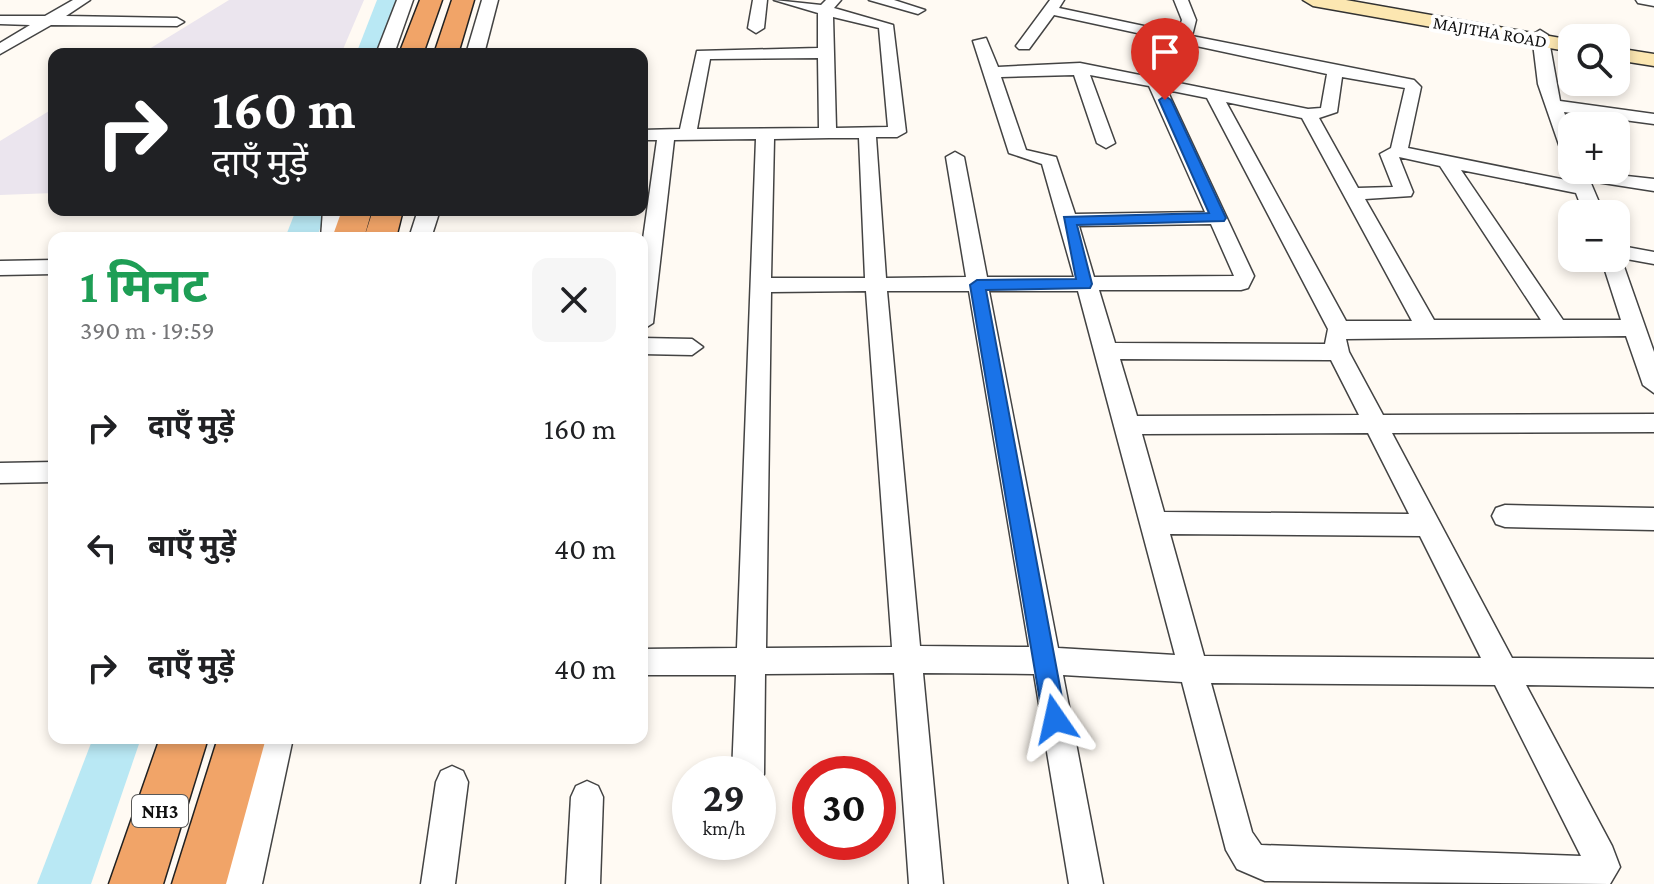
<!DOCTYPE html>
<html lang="hi">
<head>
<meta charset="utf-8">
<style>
	:root { --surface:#fff; --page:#f6f6f6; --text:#202124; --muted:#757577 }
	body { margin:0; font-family:"Crimson Pro","Noto Sans Devanagari",serif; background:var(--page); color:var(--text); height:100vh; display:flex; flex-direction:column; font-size:30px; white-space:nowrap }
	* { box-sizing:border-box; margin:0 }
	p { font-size:26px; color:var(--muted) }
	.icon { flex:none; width:44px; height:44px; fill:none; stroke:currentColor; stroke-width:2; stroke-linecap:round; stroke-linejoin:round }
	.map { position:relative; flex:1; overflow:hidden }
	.sheet { position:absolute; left:48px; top:232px; width:600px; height:512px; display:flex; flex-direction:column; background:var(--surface); border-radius:16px; box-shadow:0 4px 12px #0003 }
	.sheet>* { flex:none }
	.banner { position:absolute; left:48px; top:48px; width:600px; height:168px; border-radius:16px; box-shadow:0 4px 12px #0003; background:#202124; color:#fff; overflow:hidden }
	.buttons { position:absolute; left:1558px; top:24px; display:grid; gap:16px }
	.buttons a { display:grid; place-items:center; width:72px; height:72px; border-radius:16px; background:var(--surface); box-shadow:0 4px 12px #0003; font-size:40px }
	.speed { position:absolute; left:672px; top:756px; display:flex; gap:16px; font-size:40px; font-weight:700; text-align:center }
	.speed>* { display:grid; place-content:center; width:104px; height:104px; border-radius:50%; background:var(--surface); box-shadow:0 4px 12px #0003; line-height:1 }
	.speed small { font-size:20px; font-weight:400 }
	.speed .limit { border:12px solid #d22; background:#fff; color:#111 }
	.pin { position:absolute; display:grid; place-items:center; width:68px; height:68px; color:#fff; margin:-82px -34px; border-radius:50% 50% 50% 0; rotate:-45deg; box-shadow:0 0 8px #0007 }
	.pin .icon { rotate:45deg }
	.me { position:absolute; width:88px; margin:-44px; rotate:349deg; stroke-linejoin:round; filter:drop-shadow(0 0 6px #0008) }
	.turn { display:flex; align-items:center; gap:28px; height:168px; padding:0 32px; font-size:36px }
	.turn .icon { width:104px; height:104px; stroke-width:2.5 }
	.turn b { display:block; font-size:56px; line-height:68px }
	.round { display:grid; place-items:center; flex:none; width:84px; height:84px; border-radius:16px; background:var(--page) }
	.overview { display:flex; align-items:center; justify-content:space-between; height:136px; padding:0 32px }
	h1 { font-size:48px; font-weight:700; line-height:60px; color:#1e9e55 }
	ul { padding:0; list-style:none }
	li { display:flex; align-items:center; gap:24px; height:120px; padding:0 32px }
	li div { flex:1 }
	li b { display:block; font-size:30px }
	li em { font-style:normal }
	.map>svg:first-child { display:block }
	.industrial { fill:#ebe5ee }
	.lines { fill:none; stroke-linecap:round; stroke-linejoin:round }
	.river { fill:#b9e8f4; fill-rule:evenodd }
	.minor-casing { stroke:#434343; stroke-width:3 }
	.tertiary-casing { stroke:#434343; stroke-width:3 }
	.secondary-casing { stroke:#323232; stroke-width:3 }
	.trunk-casing { stroke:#212121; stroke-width:3 }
	.minor { fill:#fff; fill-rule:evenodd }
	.tertiary { fill:#fff; fill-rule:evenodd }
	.secondary { fill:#fce7b1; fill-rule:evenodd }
	.trunk { fill:#f1a468; fill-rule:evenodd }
	.route { fill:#1a73e8; stroke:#114b97; stroke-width:2 }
	.labels { text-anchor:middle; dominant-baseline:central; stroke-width:8; stroke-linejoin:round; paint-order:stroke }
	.far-street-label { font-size:18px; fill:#101010; stroke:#fff }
	.shield { fill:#fff; stroke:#585858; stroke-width:2 }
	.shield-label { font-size:20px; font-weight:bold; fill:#101010 }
</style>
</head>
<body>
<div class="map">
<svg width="1654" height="884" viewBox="0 0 1654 884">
	<rect width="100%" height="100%" fill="#fffaf3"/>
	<g class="industrial">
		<path d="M229,0H364L341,54H141Z"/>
		<path d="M54,108V193L0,195V141Z"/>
	</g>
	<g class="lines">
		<g class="river">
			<path d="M377,0H399L380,54H356Z"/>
			<path d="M296,210H326L317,238H285Z"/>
			<path d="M93,738H141L91,884H37Z"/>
		</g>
		<defs>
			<g id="minor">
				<path d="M73,0H90L66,16L177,18L184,22L177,26L51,25L0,54V43L30,25L0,24V16H45Z"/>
				<path d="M753,0H767L764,28L756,33L748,28Z"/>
				<path d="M774,0L821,5L826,0H841L834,8L893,25L906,132L897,137H876L886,278L966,277L946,157L955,152L964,157L987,277H1074L1042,164L1009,153L973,41L986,38L998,67L1080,63L1150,77L1174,41L1054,15L1029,49H1019L1016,46L1050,0H1064L1059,8L1177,33L1182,20L1174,0H1188L1196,20L1192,36L1414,80L1421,87L1408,148L1571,181L1568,174L1572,170L1654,179V191L1590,181L1604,214H1584L1576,193L1461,170L1563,320H1621L1601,258H1616V245L1654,252V264L1621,258L1654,352V393L1643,385L1626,336L1346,339L1349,352L1383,415L1654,414V432L1392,433L1512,658L1654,659V687L1526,685L1612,846L1620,867L1610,884L1265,881L1237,869L1226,850L1182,682L1063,675L1103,884H1069L1034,674L923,673L943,884H909L894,673L765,674L764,774L758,785V774H732L736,675H642V649L737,648L756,139L674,140L653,323L642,330V246L657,140H642V130L680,129L697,51L818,48V13ZM833,17L879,28L888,127L836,128ZM1187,44L1327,74L1321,108L1308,109L1164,80ZM818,58L819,128L697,129L710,59ZM1074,75L1097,143L1106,148L1115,143L1090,75L1149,86L1205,212L1075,214L1056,157L1026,150L1001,77ZM1342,77L1405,88L1391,148L1380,154L1393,187L1358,188L1319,118L1337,112ZM1167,90L1207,98L1328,329L1325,344L1115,343L1099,290H1241L1248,288L1254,276ZM1226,102L1302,118L1412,321H1346ZM829,138H859L865,278H771L774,139ZM1399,157L1440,166L1541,320H1434L1365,199L1411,196L1413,192ZM1211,224L1234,276L1094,277L1079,226ZM866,291L892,647L766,648L771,292ZM887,291H969L1029,647L920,646ZM989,291H1078L1175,655L1058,648ZM1120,359L1331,360L1359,415L1137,416ZM1368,433L1409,514L1164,512L1142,434ZM1170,534L1420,536L1481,658L1204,656ZM1211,683L1495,685L1581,856L1261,845L1252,832Z"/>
				<path d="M869,0H894L925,10L918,14Z"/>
				<path d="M1636,0H1654V6L1638,3Z"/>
				<path d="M1540,30L1548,35L1560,101L1654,114V124L1564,112L1572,135V166L1566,165L1538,84L1532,35Z"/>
				<path d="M54,260V274L0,275V261Z"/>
				<path d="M642,338L692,339L703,347L692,355L642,354Z"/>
				<path d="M54,462V482L0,483V463Z"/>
				<path d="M1505,505L1654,508V530L1505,527L1496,524L1492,516L1496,508Z"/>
				<path d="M452,766L463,771L468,782L455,884H421L436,782L441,771Z"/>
				<path d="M587,781L598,786L603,797L600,884H566L571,797L576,786Z"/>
			</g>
			<g id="tertiary">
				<path d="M397,0H413L394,54H376Z"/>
				<path d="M482,0H498L484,54H466Z"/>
				<path d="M323,210H345L343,238H321Z"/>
				<path d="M418,210H440L431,238H409Z"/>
				<path d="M257,738H293L262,884H222Z"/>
			</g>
			<g id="secondary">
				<path d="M1303,0H1346L1572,40V52L1313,6Z"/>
				<path d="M1616,48L1654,54V66L1616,60Z"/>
			</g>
			<g id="trunk">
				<path d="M420,0H442L423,54H399Z"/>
				<path d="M452,0H474L458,54H434Z"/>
				<path d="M342,210H372L364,238H332Z"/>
				<path d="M373,210H403L396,238H364Z"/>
				<path d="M160,738H208L163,884H109Z"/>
				<path d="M218,738H266L226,884H172Z"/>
			</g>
		</defs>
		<use href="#minor" class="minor-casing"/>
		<use href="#tertiary" class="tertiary-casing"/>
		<use href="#secondary" class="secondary-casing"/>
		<use href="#trunk" class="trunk-casing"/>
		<use href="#minor" class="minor"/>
		<use href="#tertiary" class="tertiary"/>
		<use href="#secondary" class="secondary"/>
		<use href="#trunk" class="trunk"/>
	</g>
	<path class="route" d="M1165,96L1171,100L1226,218L1224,221L1077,225L1092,284L1090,288L986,290L1066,719L1063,726L1055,730L1047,726L1043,719L970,285L977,280L1076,279L1064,217L1209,213L1159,100Z"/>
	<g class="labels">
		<g class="far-street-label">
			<text transform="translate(1490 32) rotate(10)">MAJITHA ROAD</text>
		</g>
		<rect class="shield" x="132" y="795" width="56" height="32" rx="6"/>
		<g class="shield-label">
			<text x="160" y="811">NH3</text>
		</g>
	</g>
</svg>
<div class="buttons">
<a><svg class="icon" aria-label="search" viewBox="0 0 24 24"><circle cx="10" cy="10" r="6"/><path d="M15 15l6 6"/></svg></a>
<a>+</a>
<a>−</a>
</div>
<div class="speed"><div>29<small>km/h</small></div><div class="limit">30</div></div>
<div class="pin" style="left:1165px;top:100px;background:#d93025"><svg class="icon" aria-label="arrive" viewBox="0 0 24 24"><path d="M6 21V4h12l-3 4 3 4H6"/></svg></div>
<svg class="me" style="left:1055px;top:719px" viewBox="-20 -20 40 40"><path d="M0-17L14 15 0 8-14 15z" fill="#1a73e8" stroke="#fff" stroke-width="4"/></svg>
<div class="banner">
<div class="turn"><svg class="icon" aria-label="right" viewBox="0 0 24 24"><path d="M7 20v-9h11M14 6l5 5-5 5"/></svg><div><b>160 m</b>दाएँ मुड़ें</div></div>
</div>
<section class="sheet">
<div class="overview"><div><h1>1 मिनट</h1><p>390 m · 19:59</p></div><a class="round"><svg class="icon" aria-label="close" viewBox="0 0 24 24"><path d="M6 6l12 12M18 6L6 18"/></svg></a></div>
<ul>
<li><svg class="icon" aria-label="right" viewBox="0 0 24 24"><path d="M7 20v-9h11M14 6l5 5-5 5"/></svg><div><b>दाएँ मुड़ें</b></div><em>160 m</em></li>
<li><svg class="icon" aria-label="left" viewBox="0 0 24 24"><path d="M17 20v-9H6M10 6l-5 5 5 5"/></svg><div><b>बाएँ मुड़ें</b></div><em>40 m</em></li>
<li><svg class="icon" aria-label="right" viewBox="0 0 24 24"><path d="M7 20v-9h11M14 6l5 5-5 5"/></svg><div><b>दाएँ मुड़ें</b></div><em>40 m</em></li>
</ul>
</section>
</div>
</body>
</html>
